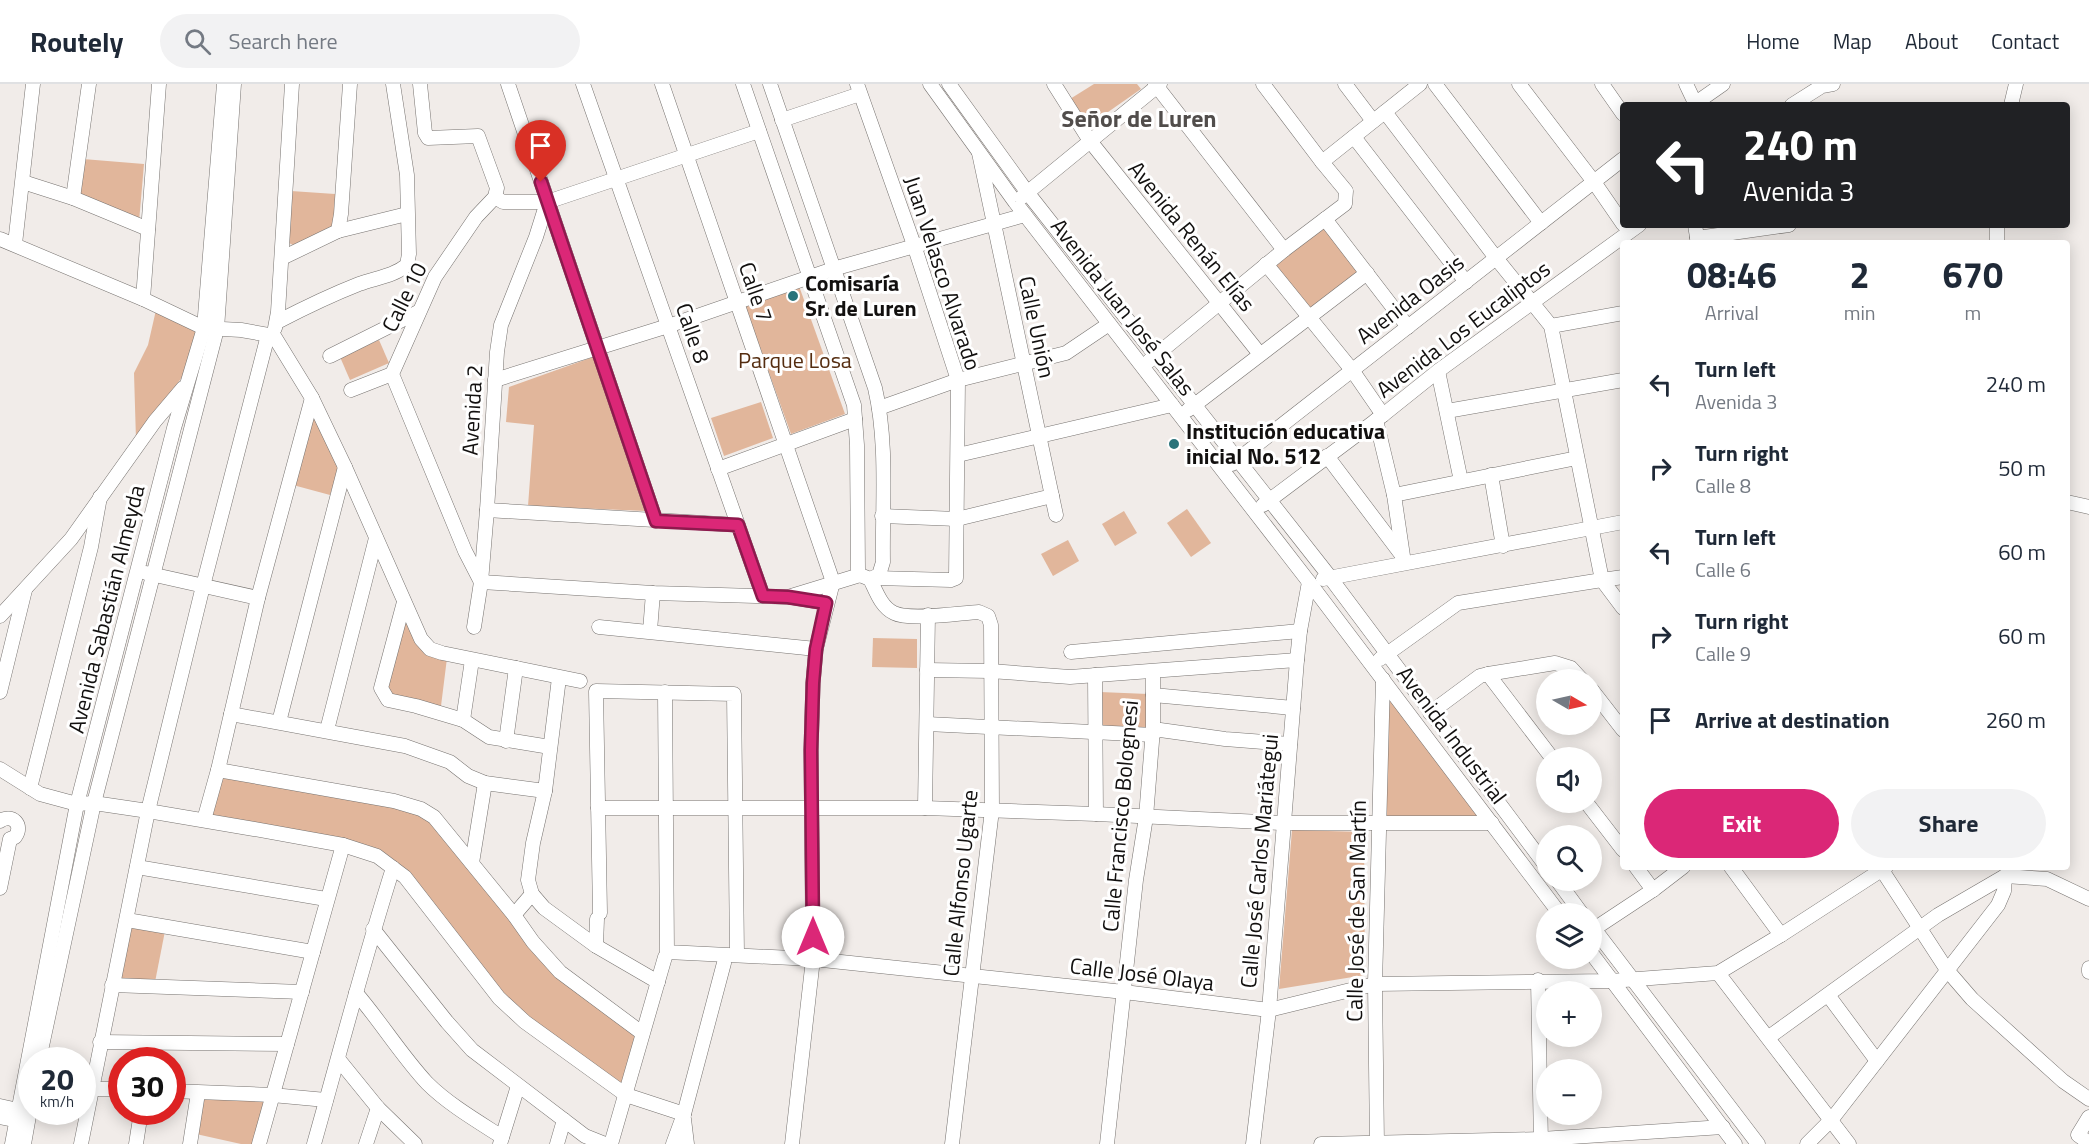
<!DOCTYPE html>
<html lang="en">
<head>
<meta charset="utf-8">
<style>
	:root { --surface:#fff; --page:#f2f2f3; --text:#1f2937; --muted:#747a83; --line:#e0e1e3; --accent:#db2777 }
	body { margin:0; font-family:"Titillium Web",sans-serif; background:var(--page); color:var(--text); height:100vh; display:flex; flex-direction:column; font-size:22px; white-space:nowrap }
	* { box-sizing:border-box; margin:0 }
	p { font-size:20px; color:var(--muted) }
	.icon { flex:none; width:33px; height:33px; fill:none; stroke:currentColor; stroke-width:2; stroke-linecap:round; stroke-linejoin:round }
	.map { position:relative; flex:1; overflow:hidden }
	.drawer { position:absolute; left:1620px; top:156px; width:450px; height:630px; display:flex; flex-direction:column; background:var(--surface); border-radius:6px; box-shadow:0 3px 15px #0003 }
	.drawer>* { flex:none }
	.banner { position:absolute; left:1620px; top:18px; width:450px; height:126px; border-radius:6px; box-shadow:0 3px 15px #0003; background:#202124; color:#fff; overflow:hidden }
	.needle { width:39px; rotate:99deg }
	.tools { position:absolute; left:1536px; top:585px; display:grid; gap:12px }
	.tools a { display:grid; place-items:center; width:66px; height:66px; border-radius:50%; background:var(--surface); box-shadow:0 3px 15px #0003; font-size:30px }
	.speed { position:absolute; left:18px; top:963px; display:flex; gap:12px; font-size:30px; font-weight:700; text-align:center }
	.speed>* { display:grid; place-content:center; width:78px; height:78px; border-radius:50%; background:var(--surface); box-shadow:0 3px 15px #0003; line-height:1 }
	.speed small { font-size:15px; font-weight:400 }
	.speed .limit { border:9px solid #d22; background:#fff; color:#111 }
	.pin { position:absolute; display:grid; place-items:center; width:51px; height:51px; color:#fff; margin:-62px -26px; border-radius:50% 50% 50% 0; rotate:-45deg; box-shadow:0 0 6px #0007 }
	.pin .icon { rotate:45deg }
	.me { position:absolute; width:66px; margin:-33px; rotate:0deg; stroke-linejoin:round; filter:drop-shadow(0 0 4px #0008) }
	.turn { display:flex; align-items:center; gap:21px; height:126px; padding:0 24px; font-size:27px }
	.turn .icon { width:78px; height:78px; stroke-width:2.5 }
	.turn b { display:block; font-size:42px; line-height:51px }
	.eta { display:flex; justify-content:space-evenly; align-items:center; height:102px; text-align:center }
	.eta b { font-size:36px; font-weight:700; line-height:42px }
	.primary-button { display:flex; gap:12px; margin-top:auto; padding:12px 24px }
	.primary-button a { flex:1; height:69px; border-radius:36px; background:var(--accent); color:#fff; font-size:24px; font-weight:700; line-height:69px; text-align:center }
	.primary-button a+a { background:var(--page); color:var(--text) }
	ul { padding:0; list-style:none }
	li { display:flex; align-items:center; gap:18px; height:84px; padding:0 24px }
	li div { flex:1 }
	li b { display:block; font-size:22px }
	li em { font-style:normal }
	header { display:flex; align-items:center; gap:36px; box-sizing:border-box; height:84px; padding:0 30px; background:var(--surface); border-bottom:2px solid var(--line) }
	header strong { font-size:28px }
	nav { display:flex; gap:33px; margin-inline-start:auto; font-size:21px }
	.search { width:420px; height:54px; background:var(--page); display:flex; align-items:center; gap:15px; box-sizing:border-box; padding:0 21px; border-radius:33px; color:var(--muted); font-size:22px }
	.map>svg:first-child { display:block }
	.green { fill:#e1b69b }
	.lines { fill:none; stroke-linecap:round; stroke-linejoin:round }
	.minor-casing { stroke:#777370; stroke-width:15 }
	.minor { stroke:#fff; stroke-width:14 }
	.route-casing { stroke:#8e194d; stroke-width:15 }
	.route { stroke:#db2777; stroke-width:10 }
	.poi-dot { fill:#2a737a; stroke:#fff; stroke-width:2 }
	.labels { text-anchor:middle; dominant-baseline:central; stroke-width:6; stroke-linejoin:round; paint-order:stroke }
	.street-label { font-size:22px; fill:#12100f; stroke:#fff }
	.poi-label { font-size:22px; font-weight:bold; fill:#12100f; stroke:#fff; text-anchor:start }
	.park-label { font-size:22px; fill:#552d10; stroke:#fff }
	.neighbourhood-label { font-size:24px; font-weight:bold; fill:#514d4b; stroke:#fff }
</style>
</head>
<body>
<header>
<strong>Routely</strong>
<div class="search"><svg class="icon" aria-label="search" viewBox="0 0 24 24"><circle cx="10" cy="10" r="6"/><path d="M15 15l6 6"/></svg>Search here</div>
<nav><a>Home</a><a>Map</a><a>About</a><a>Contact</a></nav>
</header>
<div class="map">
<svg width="2089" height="1060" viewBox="0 0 2089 1060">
	<rect width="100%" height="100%" fill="#f1ece9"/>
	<g class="green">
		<path d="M1094,0H1137L1141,5L1088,42L1070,15Z"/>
		<path d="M83,75L144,80L139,138L80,112Z"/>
		<path d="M291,107L335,110L334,146L295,162L287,158Z"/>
		<path d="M1326,142L1360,187L1307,227L1273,182Z"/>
		<path d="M799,202L845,330L791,350L745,222Z"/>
		<path d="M156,226L196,246L197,249L188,285L136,356L134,289L148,261Z"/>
		<path d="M379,256L389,279L350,296L340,273Z"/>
		<path d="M593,273L646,427L528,422L534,341L506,338L509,303Z"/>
		<path d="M761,318L773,354L724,372L711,334Z"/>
		<path d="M315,334L340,379L330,411L293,401L307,339Z"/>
		<path d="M1187,425L1211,459L1191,473L1167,439Z"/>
		<path d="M1124,427L1137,449L1115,462L1102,440Z"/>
		<path d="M1068,456L1079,477L1053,492L1041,470Z"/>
		<path d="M403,535L447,574L441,622L388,611L385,607Z"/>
		<path d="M873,554L917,555V584L872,583Z"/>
		<path d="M1100,608L1148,610V647L1100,645Z"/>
		<path d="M1389,615L1482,736L1383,735Z"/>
		<path d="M224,691L402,723L419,730L437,741L517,844L638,950L621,1001L518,927L390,774L211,733L218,694Z"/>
		<path d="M1292,746L1364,748L1365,891L1279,905Z"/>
		<path d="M132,841L165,847L155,898L119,897Z"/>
		<path d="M262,1014L266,1020L255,1060H241L196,1050L202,1015Z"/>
	</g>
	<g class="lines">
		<defs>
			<g id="minor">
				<path d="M420,0L425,49L428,54L478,52L497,104L495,113L476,133L435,193L392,290L465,467L481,498L653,509L788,513L860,491"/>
				<path d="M508,0L656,437"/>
				<path d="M583,0L763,512"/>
				<path d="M662,0L833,498"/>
				<path d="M743,0L854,321L857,361L858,486L860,491L870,495L879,491L883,478C882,421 888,360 875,304L770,0"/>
				<path d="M857,0L914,161L958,296L956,494L951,496L875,494"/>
				<path d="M930,0L1015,118L1309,498L1560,830"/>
				<path d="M949,0L1027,108L1330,493"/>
				<path d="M1054,0L1090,57L1259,269"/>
				<path d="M1155,0L1284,166"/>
				<path d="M1345,0L1373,37"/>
				<path d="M1435,0L1541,139"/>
				<path d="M1519,0L1594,98L1623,140"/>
				<path d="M1602,0L1623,30"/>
				<path d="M1686,0L1696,21"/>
				<path d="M1693,21L1723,0"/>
				<path d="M1792,21L1822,2L1833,0"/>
				<path d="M2011,21L2016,0"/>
				<path d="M1385,28L1496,174L1551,242L1602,496L1623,493"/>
				<path d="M782,36L860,10"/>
				<path d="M1354,53L1466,198"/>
				<path d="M979,69L1056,431"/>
				<path d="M1322,78L1420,0"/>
				<path d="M23,98L73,114L148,145"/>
				<path d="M495,113L503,118H547L759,47"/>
				<path d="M1022,113L1160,0"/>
				<path d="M73,114L89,0"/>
				<path d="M1325,135L1408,243"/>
				<path d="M1695,141L1698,159"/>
				<path d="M338,147L407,130"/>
				<path d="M1697,154L1789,141"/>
				<path d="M0,155L143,215L204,244L241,246L274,252L312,314L345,383L421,555L430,565L442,569L580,597"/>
				<path d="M1997,159V141"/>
				<path d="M15,160L33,0"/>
				<path d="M282,174L338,147L341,130L350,0"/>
				<path d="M1266,180L1352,286L1383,331"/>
				<path d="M143,215L159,0"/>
				<path d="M277,238C304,224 331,211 359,200C375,194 394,192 407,181L409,170L407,91L393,0"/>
				<path d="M1551,242L1623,229"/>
				<path d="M275,244L278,228L292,0"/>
				<path d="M330,272L418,228"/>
				<path d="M1149,277L1284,166L1345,120L1346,107L1322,78L1263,0"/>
				<path d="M1438,287L1461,397"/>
				<path d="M495,296L668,242L833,185L1025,131"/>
				<path d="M351,306L392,290"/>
				<path d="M879,324L958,296L1066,269L1109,240"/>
				<path d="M1188,326L1367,189"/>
				<path d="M1447,327L1623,296"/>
				<path d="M1376,336L1394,411L1403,472"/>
				<path d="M958,371L1172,321"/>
				<path d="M1327,372L1401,470"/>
				<path d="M1232,380L1623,75"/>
				<path d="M718,385L855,335"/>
				<path d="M1491,391L1503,462"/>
				<path d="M1394,411L1577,374"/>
				<path d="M2067,418L2089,423"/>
				<path d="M1263,421L1383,331L1438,287L1639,141"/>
				<path d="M487,426L738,441"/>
				<path d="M882,432L957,435L1052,412"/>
				<path d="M146,489L258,514"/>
				<path d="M1329,492L1546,782"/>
				<path d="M870,495C876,507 881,523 894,529C910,537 960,529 979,528L988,532L991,541L992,726L952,1060"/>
				<path d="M1323,495L1623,438"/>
				<path d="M790,513L826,519"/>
				<path d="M404,518L381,604L388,616L416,622L463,636L489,653L550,663"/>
				<path d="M0,532L71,455L155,337L183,304"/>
				<path d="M474,543L481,498L487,426L497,268L501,241L536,153L547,118"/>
				<path d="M599,543L816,565"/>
				<path d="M650,547L653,509"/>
				<path d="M1071,568L1300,547"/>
				<path d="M1380,575L1458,519L1602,496L1623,524"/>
				<path d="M927,586L990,587L1070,593L1297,576"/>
				<path d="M1488,590L1552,674"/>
				<path d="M1095,591L1096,730"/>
				<path d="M559,594L545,707L533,759L528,796L532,810L544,824L596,862L658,898"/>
				<path d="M1592,606L1623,646"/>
				<path d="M0,608L25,506"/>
				<path d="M665,608L667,868L813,875L1124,908L1269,926L1375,900L1611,897L1718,889L1781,851L1886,783"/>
				<path d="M1153,611L1293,624"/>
				<path d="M1430,629L1480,592L1488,590L1555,579L1571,584L1582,596"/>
				<path d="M231,630L405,662L450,678L468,692L485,699L545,707"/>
				<path d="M463,636L472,576"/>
				<path d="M279,638L345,383"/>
				<path d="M927,640L1153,651"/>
				<path d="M1153,645L1225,655L1290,660"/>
				<path d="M327,646L376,454"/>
				<path d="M506,657L516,584"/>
				<path d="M0,685L40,710L77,720L94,719L148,727L254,745L343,761L377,772L405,793L499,914L525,938L626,1011L684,1030"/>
				<path d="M218,686L394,717L421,725L434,733L514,831L533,858L560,888L642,949"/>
				<path d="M30,704L91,463L100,413"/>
				<path d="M1586,718L1623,766"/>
				<path d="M598,724H925L1096,730L1282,739H1492"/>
				<path d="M925,724L928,531"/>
				<path d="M204,736L218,686L258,514L312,314"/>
				<path d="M0,737C12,729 24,741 15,753L10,755L0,804"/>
				<path d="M472,779L485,699"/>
				<path d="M137,783L326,815"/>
				<path d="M1636,783L1653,806"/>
				<path d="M1731,783L1781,851"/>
				<path d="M1880,783L1947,886L1972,915L2063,997L2089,1015"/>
				<path d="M1557,796L1582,830"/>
				<path d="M600,829L596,607L734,610L737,870"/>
				<path d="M514,831L532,810"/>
				<path d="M127,836L313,868"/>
				<path d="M1592,842L1758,1060"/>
				<path d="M373,845L447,938L472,966L585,1052L605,1060"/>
				<path d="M1594,845L1653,806L1683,783"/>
				<path d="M596,862L597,835"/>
				<path d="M1592,870L1735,1060"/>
				<path d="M2089,884V888"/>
				<path d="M1718,889L1849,1060"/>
				<path d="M1538,896L1541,1060"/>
				<path d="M112,901L302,908"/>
				<path d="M356,909C381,938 401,971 427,999C448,1020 477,1037 502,1053"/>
				<path d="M1828,911L1877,977"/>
				<path d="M1769,953L1938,831L2005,792L2047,795L2089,815"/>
				<path d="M100,958L287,960"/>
				<path d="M39,976L94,719L217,245L234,0"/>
				<path d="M339,976L378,1024L415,1060"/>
				<path d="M85,1005H122"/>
				<path d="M172,1007L272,1011L326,1016"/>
				<path d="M0,1022L27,1028"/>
				<path d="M0,1033L24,1038"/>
				<path d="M2089,1033L2078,1051L2089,1059"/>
				<path d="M684,1035L687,1060"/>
				<path d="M12,1060L77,720L174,344L204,244L224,0"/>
				<path d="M24,1060L32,1015"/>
				<path d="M81,1060L148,727L203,502L268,251"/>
				<path d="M136,1060L141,1028"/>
				<path d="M190,1060L198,1009"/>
				<path d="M259,1060L343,761"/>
				<path d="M314,1060C340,968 364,875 393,784"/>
				<path d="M366,1060L378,1024"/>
				<path d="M500,1060L518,1002"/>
				<path d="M557,1060L564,1036"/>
				<path d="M611,1060L665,873"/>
				<path d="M673,1060L684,1030L724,879"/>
				<path d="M792,1060L813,875L811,666L813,599L816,565L833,498"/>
				<path d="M1107,1060L1136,796L1146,733L1153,645V588"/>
				<path d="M1253,1060L1269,926L1297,576L1300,547L1309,498"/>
				<path d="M1321,1060L1541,1055L1723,1043"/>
				<path d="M1377,1060L1375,900L1383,595"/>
				<path d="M1807,1060L1832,1035L1998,821L2004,807L2005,792"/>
			</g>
		</defs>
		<use href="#minor" class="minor-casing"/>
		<use href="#minor" class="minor"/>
	</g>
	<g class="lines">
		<defs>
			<path id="route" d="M541,98L656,437L738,441L763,512L788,513L826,519L816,565L813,599L811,666L813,853"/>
		</defs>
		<use href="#route" class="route-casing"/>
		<use href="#route" class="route"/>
	</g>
	<g class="poi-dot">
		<circle cx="793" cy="212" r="6"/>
		<circle cx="1174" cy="360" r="6"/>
	</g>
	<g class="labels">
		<g class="street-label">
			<text transform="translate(1192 152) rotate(51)">Avenida Renán Elías</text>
			<text transform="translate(943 189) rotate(72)">Juan Velasco Alvarado</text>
			<text transform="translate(756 208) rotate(71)">Calle 7</text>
			<text transform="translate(404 213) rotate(-64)">Calle 10</text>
			<text transform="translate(1410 215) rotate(-38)">Avenida Oasis</text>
			<text transform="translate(1123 223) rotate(52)">Avenida Juan José Salas</text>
			<text transform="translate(1037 243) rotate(78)">Calle Unión</text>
			<text transform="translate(1463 245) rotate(-37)">Avenida Los Eucaliptos</text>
			<text transform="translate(693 249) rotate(71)">Calle 8</text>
			<text transform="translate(472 326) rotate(-87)">Avenida 2</text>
			<text transform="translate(106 525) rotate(-76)">Avenida Sabastián Almeyda</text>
			<text transform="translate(1452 651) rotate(53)">Avenida Industrial</text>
			<text transform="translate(1120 732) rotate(-85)">Calle Francisco Bolognesi</text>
			<text transform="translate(1259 777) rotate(-85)">Calle José Carlos Mariátegui</text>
			<text transform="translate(960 799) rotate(-84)">Calle Alfonso Ugarte</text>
			<text transform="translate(1356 827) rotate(-89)">Calle José de San Martín</text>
			<text transform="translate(1142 890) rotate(7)">Calle José Olaya</text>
		</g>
		<g class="poi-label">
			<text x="805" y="199">Comisaría<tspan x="805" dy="25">Sr. de Luren</tspan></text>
			<text x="1186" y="347">Institución educativa<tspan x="1186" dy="25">inicial No. 512</tspan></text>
		</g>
		<g class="park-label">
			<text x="795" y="276">Parque Losa</text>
		</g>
		<g class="neighbourhood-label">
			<text x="1139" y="34">Señor de Luren</text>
		</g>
	</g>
</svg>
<div class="tools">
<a><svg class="needle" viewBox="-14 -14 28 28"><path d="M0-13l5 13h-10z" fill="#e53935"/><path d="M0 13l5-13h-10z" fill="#747a83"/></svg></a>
<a><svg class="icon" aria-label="sound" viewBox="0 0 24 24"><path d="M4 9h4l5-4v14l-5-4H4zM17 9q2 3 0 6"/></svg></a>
<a><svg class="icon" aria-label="search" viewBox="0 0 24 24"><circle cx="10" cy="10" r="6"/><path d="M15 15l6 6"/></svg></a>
<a><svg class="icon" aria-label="layers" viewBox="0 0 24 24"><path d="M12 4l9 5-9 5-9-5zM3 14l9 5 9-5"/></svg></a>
<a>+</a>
<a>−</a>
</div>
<div class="speed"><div>20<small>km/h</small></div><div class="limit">30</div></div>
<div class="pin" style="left:541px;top:98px;background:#d93025"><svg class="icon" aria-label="arrive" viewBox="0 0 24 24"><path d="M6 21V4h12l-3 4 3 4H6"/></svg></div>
<svg class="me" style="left:813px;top:853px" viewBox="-20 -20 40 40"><circle r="19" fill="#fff"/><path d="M0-13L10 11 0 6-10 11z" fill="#db2777"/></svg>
<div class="banner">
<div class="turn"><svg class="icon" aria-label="left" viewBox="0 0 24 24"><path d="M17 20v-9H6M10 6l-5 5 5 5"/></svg><div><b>240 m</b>Avenida 3</div></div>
</div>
<section class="drawer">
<div class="eta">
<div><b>08:46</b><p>Arrival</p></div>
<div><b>2</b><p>min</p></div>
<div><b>670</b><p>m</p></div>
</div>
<ul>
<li><svg class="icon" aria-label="left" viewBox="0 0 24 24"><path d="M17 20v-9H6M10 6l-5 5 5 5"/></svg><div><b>Turn left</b><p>Avenida 3</p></div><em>240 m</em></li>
<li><svg class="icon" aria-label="right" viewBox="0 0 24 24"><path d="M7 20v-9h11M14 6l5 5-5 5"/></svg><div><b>Turn right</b><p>Calle 8</p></div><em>50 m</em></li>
<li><svg class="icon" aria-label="left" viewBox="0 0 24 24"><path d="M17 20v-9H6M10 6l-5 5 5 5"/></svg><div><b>Turn left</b><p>Calle 6</p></div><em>60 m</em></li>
<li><svg class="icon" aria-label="right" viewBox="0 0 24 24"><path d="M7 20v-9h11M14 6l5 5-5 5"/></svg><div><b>Turn right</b><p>Calle 9</p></div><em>60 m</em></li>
<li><svg class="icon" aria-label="arrive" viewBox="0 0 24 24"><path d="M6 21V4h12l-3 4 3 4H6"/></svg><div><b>Arrive at destination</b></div><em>260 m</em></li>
</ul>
<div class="primary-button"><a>Exit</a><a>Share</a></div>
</section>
</div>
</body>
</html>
